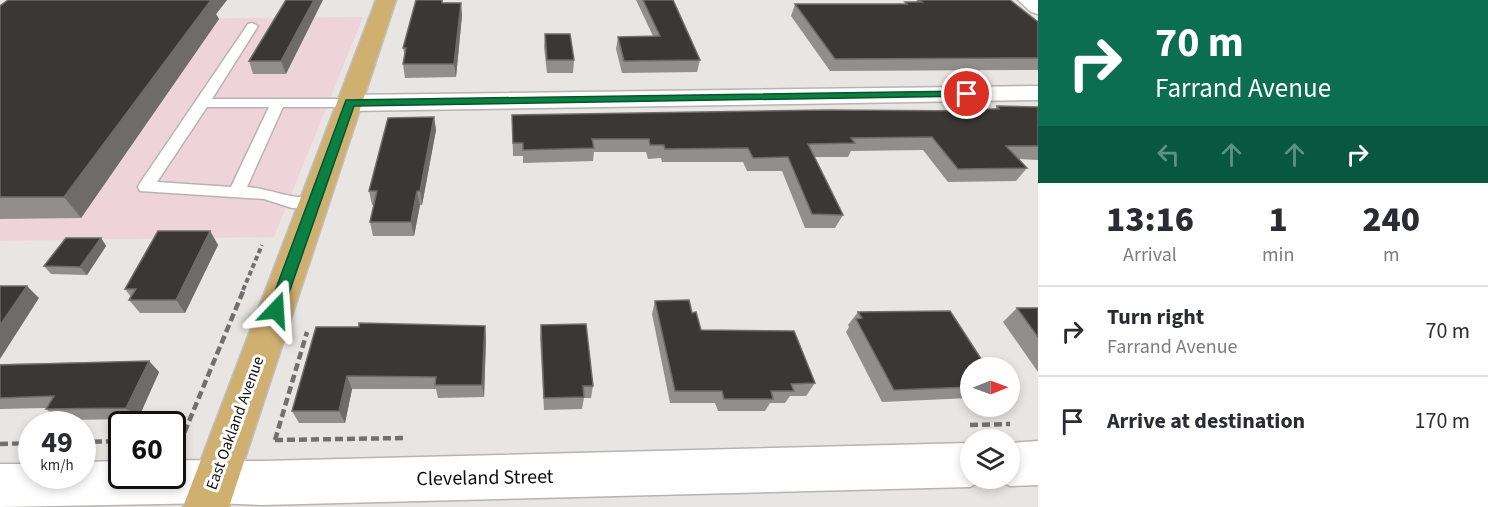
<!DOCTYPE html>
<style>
body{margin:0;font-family:"Source Sans 3",sans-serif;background:#f7f7f7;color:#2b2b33;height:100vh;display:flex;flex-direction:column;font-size:22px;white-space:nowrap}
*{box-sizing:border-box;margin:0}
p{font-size:20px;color:#7c7c81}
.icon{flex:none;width:33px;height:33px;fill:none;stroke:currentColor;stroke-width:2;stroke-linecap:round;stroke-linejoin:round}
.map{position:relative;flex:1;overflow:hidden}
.panel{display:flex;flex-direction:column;background:#fff;width:450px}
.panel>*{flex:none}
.hud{background:#0b6e4f;color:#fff;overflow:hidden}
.needle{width:39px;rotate:89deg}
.tools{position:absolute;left:960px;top:357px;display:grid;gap:12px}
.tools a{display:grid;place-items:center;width:60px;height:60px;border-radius:50%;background:#fff;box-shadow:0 3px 9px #0003;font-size:30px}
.speed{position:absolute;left:18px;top:411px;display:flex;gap:12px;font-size:30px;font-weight:700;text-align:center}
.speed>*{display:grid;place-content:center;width:78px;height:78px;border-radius:50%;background:#fff;box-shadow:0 3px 9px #0003;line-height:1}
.speed small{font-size:15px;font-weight:400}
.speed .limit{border:3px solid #111;border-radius:9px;background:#fff;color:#111}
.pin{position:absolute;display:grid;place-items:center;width:51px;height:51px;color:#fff;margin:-26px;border:3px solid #fff;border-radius:50%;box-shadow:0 2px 6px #0007}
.me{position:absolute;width:66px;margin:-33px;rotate:20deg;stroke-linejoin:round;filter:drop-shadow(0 0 4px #0008)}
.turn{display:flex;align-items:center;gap:21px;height:126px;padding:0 18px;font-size:27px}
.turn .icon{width:78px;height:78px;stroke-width:2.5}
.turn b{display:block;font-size:42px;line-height:51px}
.lanes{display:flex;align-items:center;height:57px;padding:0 18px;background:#0003;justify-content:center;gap:30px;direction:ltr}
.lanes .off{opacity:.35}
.eta{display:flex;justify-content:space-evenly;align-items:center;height:102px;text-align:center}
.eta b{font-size:36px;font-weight:800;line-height:42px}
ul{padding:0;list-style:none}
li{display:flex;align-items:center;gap:18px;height:90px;padding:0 18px;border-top:2px solid #e1e1e2}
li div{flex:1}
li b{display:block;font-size:22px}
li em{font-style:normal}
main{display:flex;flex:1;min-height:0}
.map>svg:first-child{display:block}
.commercial{fill:#eed4da}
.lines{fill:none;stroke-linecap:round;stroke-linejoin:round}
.service-casing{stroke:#b7b3b0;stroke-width:3}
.minor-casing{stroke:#b7b3b0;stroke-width:3}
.primary-casing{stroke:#c1c0c0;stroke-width:3}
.path-far1{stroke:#72706e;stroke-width:4;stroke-dasharray:5 3;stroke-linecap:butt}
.path{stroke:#72706e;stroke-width:4.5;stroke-dasharray:8 4;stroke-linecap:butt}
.service{fill:#fff;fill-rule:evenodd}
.minor{fill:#fff;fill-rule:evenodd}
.primary{fill:#d0b071;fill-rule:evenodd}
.wall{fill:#928e8b}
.shaded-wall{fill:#6e6b68}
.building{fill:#3a3734;stroke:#6e6b68;stroke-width:1.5}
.route{fill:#0b8043;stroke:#07532c;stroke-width:1.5}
.labels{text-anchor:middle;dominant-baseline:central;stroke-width:6;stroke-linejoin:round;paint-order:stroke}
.street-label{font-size:16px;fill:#0f0e0d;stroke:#fff}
.near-street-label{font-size:20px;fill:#0f0e0d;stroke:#fff}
</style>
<main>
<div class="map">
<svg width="1038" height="507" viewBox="0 0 1038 507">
<rect width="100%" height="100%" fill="#e9e5e2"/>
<polygon class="commercial" points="363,17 274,237 0,241 0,20"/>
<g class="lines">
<g class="service-casing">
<path id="service" d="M252,23L258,26L212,99H350L357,103L350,107H283L247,187C263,188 275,193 291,196C300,198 310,196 320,199L322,203L320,207L292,208L264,199L140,191L138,187L140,183L248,24ZM207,107H269L231,187L157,182Z"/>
</g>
<g class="minor-casing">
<g id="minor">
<polygon points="1018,0 1038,0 1038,14 1031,12"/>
<polygon points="1038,86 1038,100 350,111 341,108 337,103 341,98 350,95"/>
<polygon points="1038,441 1038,485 1010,486 994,479 1010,478 1010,443"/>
<polygon points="970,443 970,478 986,478 970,487 262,505 215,503 0,507 0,464 32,464 32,476 82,476 82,462 122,461 122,476 172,476 172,460 262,461"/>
</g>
</g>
<g class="primary-casing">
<polygon id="primary" points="376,0 396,0 229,507 183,507"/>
</g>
<polyline class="path-far1" points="243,290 262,245"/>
<g class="path">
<polyline points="970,425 1010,424"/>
<polyline points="172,440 181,440"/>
<polyline points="275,440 404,438"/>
<polyline points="275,440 307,332"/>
<polyline points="82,442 122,441"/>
<polyline points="180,443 244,289"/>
<polyline points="0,444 32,443"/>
</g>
<use href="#service" class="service"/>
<use href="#minor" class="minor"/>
<use href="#primary" class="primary"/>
</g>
<g class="wall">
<polygon points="8,0 227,0 216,14 219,19 81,218 0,219 0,6"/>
<polygon points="286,0 286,74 253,74 249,61"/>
<polygon points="636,0 673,0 700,60 697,72 622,73 616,49 618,37 653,36"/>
<polygon points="917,0 1010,0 1038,22 1038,70 830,71 791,16 795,4 905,4 905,2 916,2"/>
<polygon points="446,3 462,15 456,77 405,78 403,64 405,56 403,48"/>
<polygon points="545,34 574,60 573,73 547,73 544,47"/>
<polygon points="997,106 1038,107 1038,160 1019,159 1027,168 1016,181 948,182 923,150 851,151 848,157 814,157 843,215 835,228 805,228 782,171 747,171 743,162 662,162 661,158 648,159 646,152 594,152 593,161 523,163 523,156 513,156 512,115 966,111 968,109 995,109"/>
<polygon points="434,117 436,130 422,205 420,205 414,236 373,236 370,222 374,205 372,205 369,191"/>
<polygon points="210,231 218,245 185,313 140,313 129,300 131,297 125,289"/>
<polygon points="101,238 106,246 87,275 51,274 44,266"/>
<polygon points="655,301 701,330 815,383 806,396 790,396 785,403 770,403 765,411 718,411 715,403 670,403 652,314"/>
<polygon points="1017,308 1038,308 1038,372 1003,322"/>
<polygon points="858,312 970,368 970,398 882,402 846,332 849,327 848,325"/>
<polygon points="541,325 593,386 591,398 584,398 582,409 544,410 540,338"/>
<polygon points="485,326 486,339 484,397 438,398 436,389 352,389 345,423 299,423 292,411 316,327"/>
<polygon points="149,361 159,372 138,419 60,420 46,409 47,408 0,409 0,364"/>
</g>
<g class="shaded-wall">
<polygon points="204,0 227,0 216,14 219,19 81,218 64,197"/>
<polygon points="314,0 323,0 286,74 281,61"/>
<polygon points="461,3 462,15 456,77 454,64"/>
<polygon points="434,117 436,130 422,205 420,191"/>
<polygon points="417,191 420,205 414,236 411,222"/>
<polygon points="210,231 218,245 185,313 176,300"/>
<polygon points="101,238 106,246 87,275 80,267"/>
<polygon points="27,286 39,298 0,359 0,325"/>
<polygon points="485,326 486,339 484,397 482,385"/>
<polygon points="149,361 159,372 138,419 126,408"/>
<polygon points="347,376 352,389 345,423 339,411"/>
</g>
<g class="building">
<polygon points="8,0 211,0 64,197 0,197 0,6"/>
<polygon points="286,0 314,0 281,61 249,61"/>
<polygon points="416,0 442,0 442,3 461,3 454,64 403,64 406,48 403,48"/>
<polygon points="643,0 673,0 700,60 624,61 618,37 660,36"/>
<polygon points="919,0 1010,0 1038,22 1038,58 835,59 795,4 907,4 905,2 922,2"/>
<polygon points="545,34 570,34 574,60 547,60"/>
<polygon points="997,106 1038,107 1038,146 1006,146 1027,168 958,169 932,137 851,138 855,143 808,144 843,215 812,214 788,157 753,158 748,148 665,149 664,145 650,145 649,139 592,139 594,148 523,150 523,143 513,143 512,115 828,110 970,111 968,109 999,109"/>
<polygon points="434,117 420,191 417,191 411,222 370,222 377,191 369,191 388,118"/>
<polygon points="158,231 210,231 176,300 129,300 136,289 125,289"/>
<polygon points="66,238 101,238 80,267 44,266"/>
<polygon points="0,286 27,286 0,325"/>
<polygon points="689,300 692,313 696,312 701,330 794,331 815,383 791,384 794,391 771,391 773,399 724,399 722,391 675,391 655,301"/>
<polygon points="1017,308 1038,308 1038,337"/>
<polygon points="950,311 987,368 970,368 970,387 894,390 856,319 862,318 858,312"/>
<polygon points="359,323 485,326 482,385 435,385 436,377 347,376 339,411 292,411 316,327 359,327"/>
<polygon points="586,324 593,386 583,386 584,397 544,398 541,325"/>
<polygon points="149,361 126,408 46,409 54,396 0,398 0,365"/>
</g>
<polygon class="route" points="967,91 971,92 971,96 354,106 283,310 281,314 271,314 268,310 346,100"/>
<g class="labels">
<g class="street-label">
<text transform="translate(235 423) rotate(-70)">East Oakland Avenue</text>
</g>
<g class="near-street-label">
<text transform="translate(485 478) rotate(-1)">Cleveland Street</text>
</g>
</g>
</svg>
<div class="tools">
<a><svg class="needle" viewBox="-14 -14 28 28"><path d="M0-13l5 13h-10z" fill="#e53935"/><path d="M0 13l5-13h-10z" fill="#7c7c81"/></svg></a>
<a><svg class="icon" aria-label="layers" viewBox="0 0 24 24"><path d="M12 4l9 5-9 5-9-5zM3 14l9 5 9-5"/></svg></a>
</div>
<div class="speed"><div>49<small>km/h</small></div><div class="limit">60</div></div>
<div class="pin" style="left:967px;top:94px;background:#d93025"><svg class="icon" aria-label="arrive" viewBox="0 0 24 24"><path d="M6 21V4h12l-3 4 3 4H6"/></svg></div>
<svg class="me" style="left:276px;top:310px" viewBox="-20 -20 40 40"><path d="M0-17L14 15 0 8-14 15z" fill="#0b8043" stroke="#fff" stroke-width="4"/></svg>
</div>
<section class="panel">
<div class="hud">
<div class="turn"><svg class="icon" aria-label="right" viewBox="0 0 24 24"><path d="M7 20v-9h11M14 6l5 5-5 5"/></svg><div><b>70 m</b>Farrand Avenue</div></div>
<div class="lanes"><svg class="icon off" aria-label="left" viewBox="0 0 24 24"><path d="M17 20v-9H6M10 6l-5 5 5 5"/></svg><svg class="icon off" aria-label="ahead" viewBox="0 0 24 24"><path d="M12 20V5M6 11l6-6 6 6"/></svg><svg class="icon off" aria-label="ahead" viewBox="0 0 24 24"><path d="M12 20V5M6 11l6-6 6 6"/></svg><svg class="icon" aria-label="right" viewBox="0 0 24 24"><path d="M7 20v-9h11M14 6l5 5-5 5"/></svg></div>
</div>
<div class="eta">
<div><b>13:16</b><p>Arrival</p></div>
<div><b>1</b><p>min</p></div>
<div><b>240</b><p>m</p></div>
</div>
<ul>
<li><svg class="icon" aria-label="right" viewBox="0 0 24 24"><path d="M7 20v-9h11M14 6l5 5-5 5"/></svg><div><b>Turn right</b><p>Farrand Avenue</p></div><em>70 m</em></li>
<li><svg class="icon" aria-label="arrive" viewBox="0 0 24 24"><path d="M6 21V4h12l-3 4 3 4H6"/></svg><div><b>Arrive at destination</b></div><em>170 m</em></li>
</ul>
</section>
</main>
